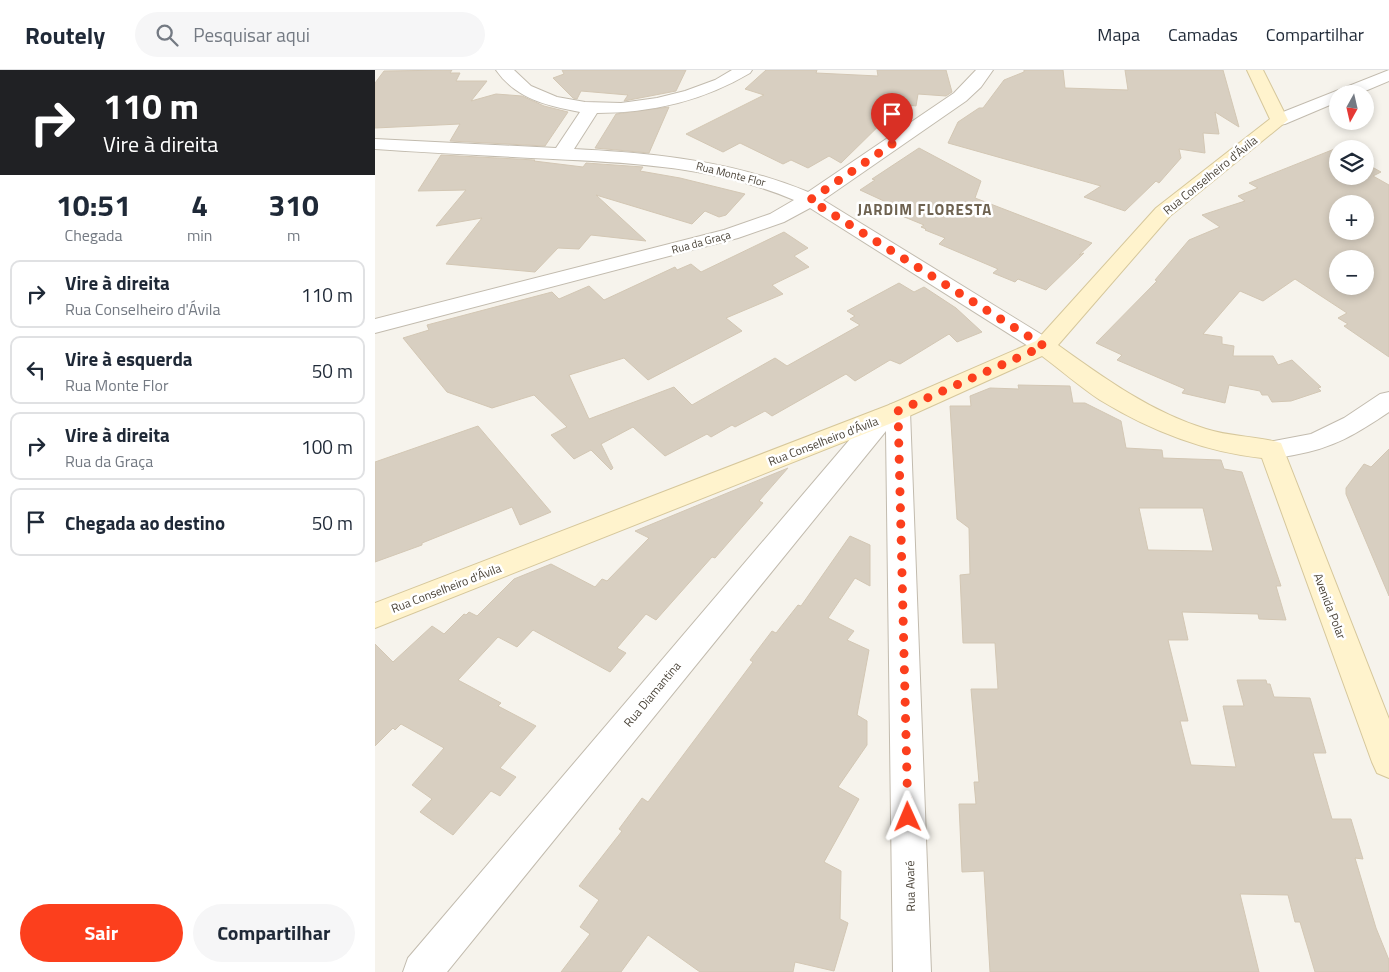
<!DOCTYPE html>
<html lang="pt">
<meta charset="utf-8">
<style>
body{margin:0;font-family:"Titillium Web",sans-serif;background:#f6f6f7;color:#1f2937;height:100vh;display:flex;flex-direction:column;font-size:19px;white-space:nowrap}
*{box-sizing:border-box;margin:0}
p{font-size:16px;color:#747a83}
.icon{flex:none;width:28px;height:28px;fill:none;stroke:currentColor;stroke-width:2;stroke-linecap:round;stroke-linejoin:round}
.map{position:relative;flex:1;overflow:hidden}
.drawer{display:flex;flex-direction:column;background:#fff;width:375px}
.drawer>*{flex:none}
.guide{background:#202124;color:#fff;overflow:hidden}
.needle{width:32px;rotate:188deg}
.controls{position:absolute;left:954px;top:15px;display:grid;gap:10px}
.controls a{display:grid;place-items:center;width:45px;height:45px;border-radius:50%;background:#fff;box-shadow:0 2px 8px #0003;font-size:25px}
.pin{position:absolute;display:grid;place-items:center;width:42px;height:42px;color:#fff;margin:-51px -21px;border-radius:50% 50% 50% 0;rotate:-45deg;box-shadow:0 0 5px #0007}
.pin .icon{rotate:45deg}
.me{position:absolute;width:55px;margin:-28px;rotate:359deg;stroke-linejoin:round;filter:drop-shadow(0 0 4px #0008)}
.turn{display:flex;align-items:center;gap:18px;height:105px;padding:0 20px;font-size:22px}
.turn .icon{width:65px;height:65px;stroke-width:2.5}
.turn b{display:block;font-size:35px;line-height:42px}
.eta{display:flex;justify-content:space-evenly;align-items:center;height:85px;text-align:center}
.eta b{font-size:30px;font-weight:700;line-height:35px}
.action{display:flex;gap:10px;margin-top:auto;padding:10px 20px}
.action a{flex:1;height:58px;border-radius:30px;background:#fc3f1d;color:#fff;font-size:20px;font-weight:700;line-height:58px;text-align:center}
.action a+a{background:#f6f6f7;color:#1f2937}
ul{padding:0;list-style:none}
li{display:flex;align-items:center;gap:15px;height:68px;margin:0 10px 8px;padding:0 10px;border:2px solid #e0e1e3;border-radius:10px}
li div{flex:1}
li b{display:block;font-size:19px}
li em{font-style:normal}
header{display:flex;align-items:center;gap:30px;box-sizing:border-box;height:70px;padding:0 25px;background:#fff;border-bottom:1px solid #e0e1e3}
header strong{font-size:24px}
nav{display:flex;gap:28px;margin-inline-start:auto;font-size:18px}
.search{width:350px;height:45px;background:#f6f6f7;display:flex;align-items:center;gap:12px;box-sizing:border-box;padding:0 18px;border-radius:28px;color:#747a83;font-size:19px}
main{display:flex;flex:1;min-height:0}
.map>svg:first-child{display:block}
.building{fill:#d8cfc1;stroke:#d3c7b4;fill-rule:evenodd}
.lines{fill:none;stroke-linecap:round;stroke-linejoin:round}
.street-casing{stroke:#c2bbae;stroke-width:2}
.secondary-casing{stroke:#d6c79b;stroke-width:2}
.street{fill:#fff;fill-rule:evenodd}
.secondary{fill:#fff3cd;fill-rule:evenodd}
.route{stroke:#fc3f1d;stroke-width:9;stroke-dasharray:0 16.2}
.labels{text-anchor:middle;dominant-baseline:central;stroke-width:5;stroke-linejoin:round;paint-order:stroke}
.far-street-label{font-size:11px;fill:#4b4439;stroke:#fff}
.street-label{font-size:12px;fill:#4b4439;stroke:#fff}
.far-district-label{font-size:15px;font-weight:bold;letter-spacing:1px;fill:#6e6250;stroke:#fff}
</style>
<header>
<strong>Routely</strong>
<div class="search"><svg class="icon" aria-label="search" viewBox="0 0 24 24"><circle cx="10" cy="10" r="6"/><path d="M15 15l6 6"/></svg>Pesquisar aqui</div>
<nav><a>Mapa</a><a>Camadas</a><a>Compartilhar</a></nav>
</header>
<main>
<section class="drawer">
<div class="guide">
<div class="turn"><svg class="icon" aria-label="right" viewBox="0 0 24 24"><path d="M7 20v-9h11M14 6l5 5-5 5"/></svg><div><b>110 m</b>Vire à direita</div></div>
</div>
<div class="eta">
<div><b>10:51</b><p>Chegada</p></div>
<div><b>4</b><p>min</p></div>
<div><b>310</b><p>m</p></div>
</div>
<ul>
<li><svg class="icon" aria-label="right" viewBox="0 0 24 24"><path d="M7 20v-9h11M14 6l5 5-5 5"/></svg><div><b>Vire à direita</b><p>Rua Conselheiro d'Ávila</p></div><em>110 m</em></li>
<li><svg class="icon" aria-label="left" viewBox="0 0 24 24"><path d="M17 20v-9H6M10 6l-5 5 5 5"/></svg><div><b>Vire à esquerda</b><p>Rua Monte Flor</p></div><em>50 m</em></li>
<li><svg class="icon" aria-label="right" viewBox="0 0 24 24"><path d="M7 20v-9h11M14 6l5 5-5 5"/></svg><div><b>Vire à direita</b><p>Rua da Graça</p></div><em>100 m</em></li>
<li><svg class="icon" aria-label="arrive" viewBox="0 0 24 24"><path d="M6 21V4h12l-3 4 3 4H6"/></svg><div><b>Chegada ao destino</b></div><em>50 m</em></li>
</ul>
<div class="action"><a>Sair</a><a>Compartilhar</a></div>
</section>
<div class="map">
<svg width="1014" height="902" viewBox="0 0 1014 902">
<rect width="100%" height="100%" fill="#f6f3ec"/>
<g class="building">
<polygon points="77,0 75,3 85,3 81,11 112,11 96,31 121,24 147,26 169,36 193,42 170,76 75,71 85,54 0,58 0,13 9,1"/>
<polygon points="187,0 311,0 301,21 249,31 253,25 206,21 202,29 198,28 178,8 189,4"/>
<polygon points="391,0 442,0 441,3 503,6 502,0 571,0 577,22 571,26 543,24 541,36 526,34 466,93 454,86 433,98 416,90 408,94 365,73 348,82 311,64 389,25 370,19"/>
<polygon points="649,0 688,0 690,18 753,20 750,0 848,0 864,57 840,42 844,64 828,63 830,83 804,79 806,88 784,113 781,111 750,141 709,127 726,116 573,73 583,52 604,38 608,38 629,10 649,2"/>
<polygon points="294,37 274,83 220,78 241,44"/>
<polygon points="544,78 606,111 600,128 717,173 704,185 709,183 671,220 643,209 640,212 618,203 623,199 564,174 570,168 550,160 551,159 546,157 549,155 505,137 511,132 485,120 500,110 497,109"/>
<path d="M962,78V106H990V93L1006,102L998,106L1014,115V287L969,256L973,254L963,248L972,243L920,209L888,231L865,221L828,264L847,267V274L859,276L858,286H898L903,295L917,290L946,317L943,318L946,321L916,331L897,332L893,325H887L885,321L854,315L850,333L807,323L810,319L742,290L747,285L721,273L782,211L780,210L814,170L845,157L827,145L870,131L863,126L883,118L874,113ZM962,134H990V161H962ZM962,189H990V216H962Z"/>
<polygon points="66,85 160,90 159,91 208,97 211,93 268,97 265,101 305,108 370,124 351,145 344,147 330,141 317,154 221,125 271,171 216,165 204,179 183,178 160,202 71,194 107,148 61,156 91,120 43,121"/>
<polygon points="409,162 433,178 419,186 434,197 397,215 408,224 351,248 367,261 273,310 249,288 194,305 214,349 299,317 317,335 400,288 412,296 485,255 475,249 480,246 472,241 524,213 539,222 549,217 581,238 607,262 582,272 574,264 525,294 515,290 480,311 471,304 397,346 390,341 360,357 357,355 336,367 332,364 290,386 258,357 226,374 238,398 236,400 216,380 199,389 176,365 192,357 159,325 117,338 72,322 28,268 54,260 52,255 177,222 184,229 214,216 229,230 300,197 302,200 316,194 326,202"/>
<path d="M643,315L695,316L698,333H710L746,351L751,378L787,380L788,388L846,390L849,399L867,402L906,516H901L911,550L884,549L883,544L807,542L813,570H793L813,651H805L816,695L861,697L848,636H869L862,610H891L892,614H895L899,627L935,628L951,683H938L957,749H976L988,789L980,788L1001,858L1014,890V902H940L925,852H920L913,825L865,824L884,902H615L609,801L587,802L584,734H601L599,712H604L596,619H623L620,573H588L585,505L595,504L594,458L582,449L575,336H596L595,326L615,318L644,319ZM764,438H828L838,481L773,480Z"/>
<polygon points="103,356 176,442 145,455 137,437 47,473 47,475 0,492 0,392"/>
<polygon points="1014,379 1014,526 971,424 971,418 989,394 996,397"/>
<polygon points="413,398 384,431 388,433 340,488 337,487 281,550 271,544 242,578 251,583 235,602 158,560 142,577 123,567 83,610 126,633 123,636 161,656 125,698 141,707 125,726 116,721 78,765 45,742 57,729 37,715 69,678 26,654 20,660 18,658 0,676 0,574 18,592 57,556 69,564 89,544 91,545 94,542 102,546 139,509 176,494 220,517 227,509 232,511 274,468 260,461"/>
<polygon points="475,466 495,475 495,516 480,508 453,548 479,561 472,570 494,580 482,645 492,651 492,675 463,717 484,729 449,792 466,801 465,849 473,853 459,901 420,892 418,902 325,902 273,865 246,902 186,902 215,864 205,857 224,830 204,816 247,761 244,759 267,728 273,732 378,592 375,590 397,561 401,563 423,535 426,536"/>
</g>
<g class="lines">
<g class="street-casing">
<g id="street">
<path d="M121,0H139L156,16L182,27L210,32L246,33L282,28L310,21L340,10L357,0H377L375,3C328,31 276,43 222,43L199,79C279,83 358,91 433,122L579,23L601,0H618L606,17L591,31L448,130L677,271L681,276L677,281L669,284L661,281L435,138L409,152L363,168L0,263V249L349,160L395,144L419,130C341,97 262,93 178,89C119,86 59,83 0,79V69L181,78L205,42C173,36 141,29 121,0Z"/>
<polygon points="1014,0 1014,11 983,24 962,24 962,32 910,54 904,55 898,54 895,50 898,46"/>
<path d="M1014,322V342C981,364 959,378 919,385C908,387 899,390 888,387L884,380L888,373L936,364L969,348L1005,324Z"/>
<polygon points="523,332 532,335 535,341 556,902 518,902 511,361 72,902 28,902 33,888 499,341 512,339 514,335"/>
</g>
</g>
<g class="secondary-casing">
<path id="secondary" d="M872,0H888L913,50L795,146L683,275C729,308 776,342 831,359C856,367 882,366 906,373L1014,649V708L1002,703L997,692L887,388C830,382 774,360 725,330C705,317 686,300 667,286L532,347L0,558V533L514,335L661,271L781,138L895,49Z"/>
</g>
<use href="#street" class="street"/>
<use href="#secondary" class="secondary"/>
</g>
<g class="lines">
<polyline class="route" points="517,74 435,130 669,276 523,341 533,747"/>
</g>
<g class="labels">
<g class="far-street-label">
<text transform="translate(356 104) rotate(14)">Rua Monte Flor</text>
<text transform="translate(326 172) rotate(-15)">Rua da Graça</text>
</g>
<g class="street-label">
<text transform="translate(835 105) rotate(-39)">Rua Conselheiro d'Ávila</text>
<text transform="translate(448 371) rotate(-21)">Rua Conselheiro d'Ávila</text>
<text transform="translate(71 518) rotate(-21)">Rua Conselheiro d'Ávila</text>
<text transform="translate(955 536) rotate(69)">Avenida Polar</text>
<text transform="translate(277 624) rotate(-50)">Rua Diamantina</text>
<text transform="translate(535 816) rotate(-91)">Rua Avaré</text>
</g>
<g class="far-district-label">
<text x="550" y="139">JARDIM FLORESTA</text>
</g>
</g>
</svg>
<div class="controls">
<a><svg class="needle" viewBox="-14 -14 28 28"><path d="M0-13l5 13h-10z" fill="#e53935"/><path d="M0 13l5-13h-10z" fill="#747a83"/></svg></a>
<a><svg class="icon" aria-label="layers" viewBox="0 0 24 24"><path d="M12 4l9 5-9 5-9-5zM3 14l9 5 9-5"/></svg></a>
<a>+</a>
<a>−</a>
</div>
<div class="pin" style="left:517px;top:74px;background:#d93025"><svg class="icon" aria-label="arrive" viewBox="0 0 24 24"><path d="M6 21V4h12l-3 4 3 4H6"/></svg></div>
<svg class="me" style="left:533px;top:747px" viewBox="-20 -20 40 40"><path d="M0-17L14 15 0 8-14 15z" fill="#fc3f1d" stroke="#fff" stroke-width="4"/></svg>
</div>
</main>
